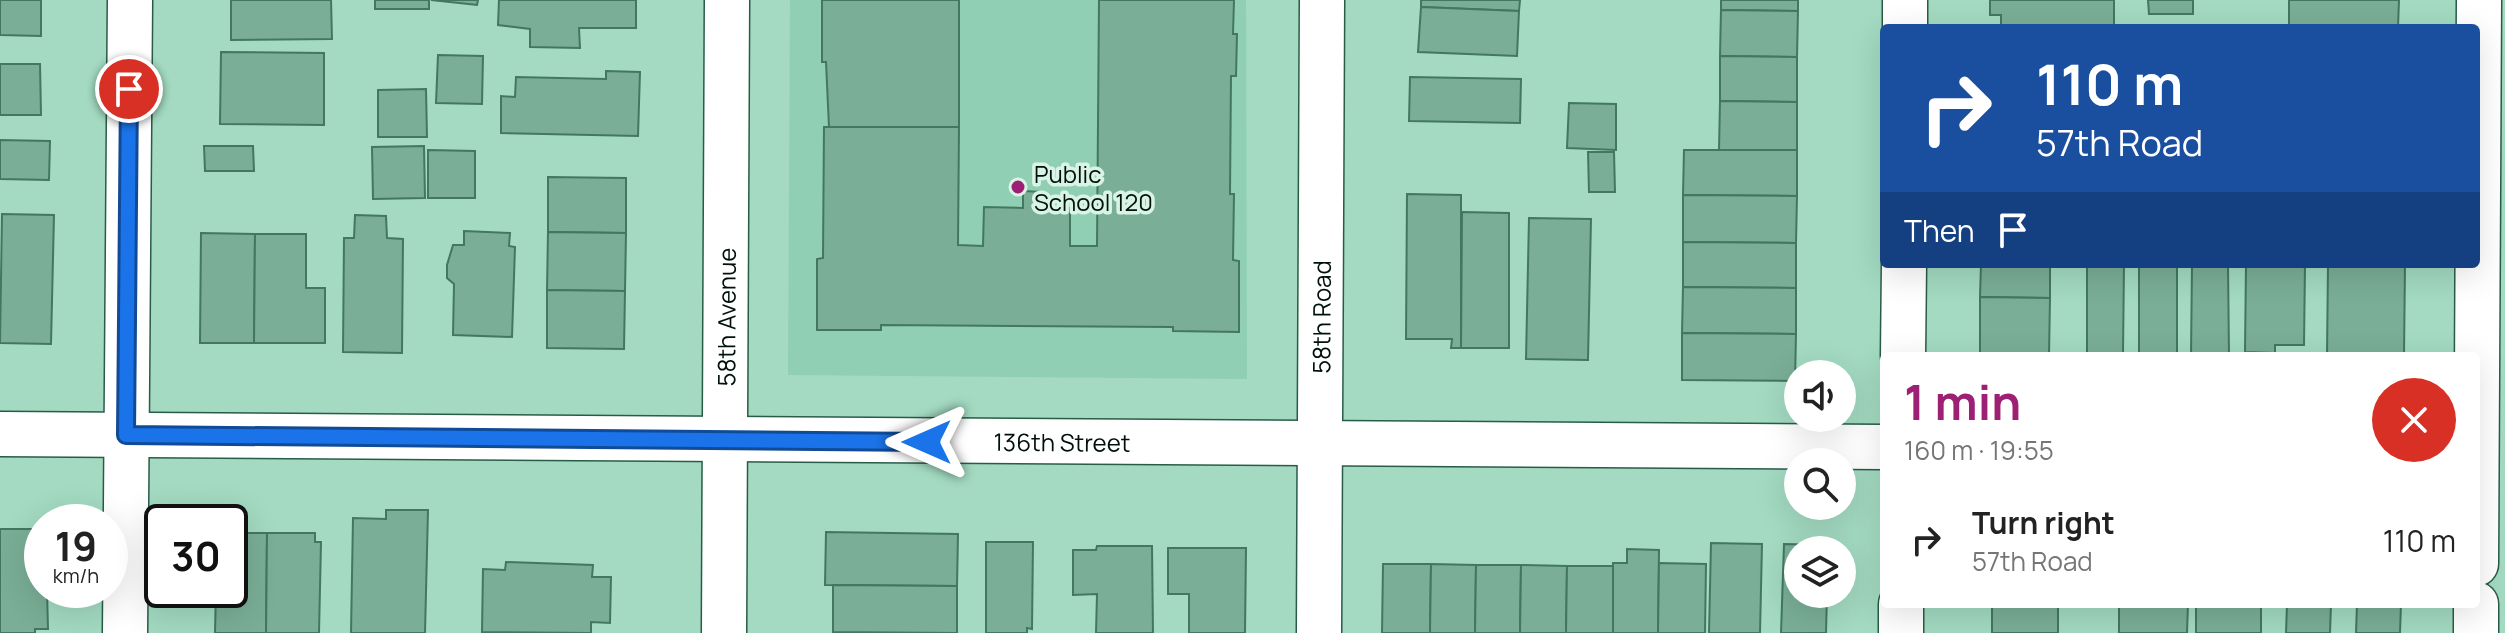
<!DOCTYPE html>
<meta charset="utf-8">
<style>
body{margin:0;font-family:Manrope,sans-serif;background:#f2f2f2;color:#222;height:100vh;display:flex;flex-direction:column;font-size:30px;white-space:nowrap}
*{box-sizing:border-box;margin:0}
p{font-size:26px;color:#767676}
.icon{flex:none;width:44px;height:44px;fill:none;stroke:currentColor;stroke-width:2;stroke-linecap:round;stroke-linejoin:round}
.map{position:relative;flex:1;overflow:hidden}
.panel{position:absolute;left:1880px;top:352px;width:600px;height:256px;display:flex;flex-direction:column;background:#fff;border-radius:8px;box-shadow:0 8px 32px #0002}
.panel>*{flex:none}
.guide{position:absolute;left:1880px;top:24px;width:600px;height:244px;border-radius:8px;box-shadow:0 8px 32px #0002;background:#1a4fa0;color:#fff;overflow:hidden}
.buttons{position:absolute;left:1784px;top:360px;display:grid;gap:16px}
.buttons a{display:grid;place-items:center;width:72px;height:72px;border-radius:50%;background:#fff;box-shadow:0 8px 32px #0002;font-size:40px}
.speed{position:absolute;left:24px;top:504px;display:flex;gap:16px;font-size:40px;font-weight:700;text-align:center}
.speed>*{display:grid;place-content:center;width:104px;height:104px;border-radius:50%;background:#fff;box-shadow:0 8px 32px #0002;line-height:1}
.speed small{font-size:20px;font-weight:400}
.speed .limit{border:4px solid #111;border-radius:12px;background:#fff;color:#111}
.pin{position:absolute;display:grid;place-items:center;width:68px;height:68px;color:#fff;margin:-34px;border:4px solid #fff;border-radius:50%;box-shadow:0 2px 8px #0007}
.me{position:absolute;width:88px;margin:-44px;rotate:270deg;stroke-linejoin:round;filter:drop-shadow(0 0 6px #0008)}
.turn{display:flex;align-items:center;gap:28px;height:168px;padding:0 24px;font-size:36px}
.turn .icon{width:104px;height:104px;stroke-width:2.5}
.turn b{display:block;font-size:56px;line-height:68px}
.then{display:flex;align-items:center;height:76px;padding:0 24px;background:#0003;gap:16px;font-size:30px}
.round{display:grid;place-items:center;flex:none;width:84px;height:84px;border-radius:42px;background:#f2f2f2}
.overview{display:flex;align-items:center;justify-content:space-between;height:136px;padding:0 24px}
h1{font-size:48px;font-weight:700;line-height:60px;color:#9e2074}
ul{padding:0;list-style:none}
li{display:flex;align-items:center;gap:24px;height:104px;padding:0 24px}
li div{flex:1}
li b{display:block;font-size:30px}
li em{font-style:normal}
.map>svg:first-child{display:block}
.built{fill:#90cfb4}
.building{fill:#7aae97;stroke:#437761;stroke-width:2}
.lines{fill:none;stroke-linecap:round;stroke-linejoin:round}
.minor-casing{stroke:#285c48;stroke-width:47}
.minor{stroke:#fff;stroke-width:44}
.route-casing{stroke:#114b97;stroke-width:20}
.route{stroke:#1a73e8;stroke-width:14}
.poi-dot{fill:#9e2074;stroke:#d9f4e7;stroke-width:3}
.labels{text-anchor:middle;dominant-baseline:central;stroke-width:7;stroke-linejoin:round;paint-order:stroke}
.poi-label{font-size:24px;fill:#00110a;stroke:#d9f4e7;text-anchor:start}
.street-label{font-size:24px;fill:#00110a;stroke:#d9f4e7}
</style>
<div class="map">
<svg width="2505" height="633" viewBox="0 0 2505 633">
<rect width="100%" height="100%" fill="#a3dac1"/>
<polygon class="built" points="790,0 1246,0 1247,379 788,375"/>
<g class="building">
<polygon points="0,0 41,0 41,36 0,35"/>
<polygon points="231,0 331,0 332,39 231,40"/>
<rect x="375" y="0" width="54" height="9"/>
<polygon points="431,0 478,0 477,5"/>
<polygon points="499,0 636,0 636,28 579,28 580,48 530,47 530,29 498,25"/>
<polygon points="822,0 959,0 959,127 829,127 826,62 822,62"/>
<polygon points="1099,0 1234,0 1233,34 1237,34 1236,76 1231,76 1230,194 1234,194 1233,260 1239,261 1239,332 1173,331 1173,327 881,325 881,330 817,330 817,259 823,258 824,127 959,127 958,245 983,246 984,207 1023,208 1023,191 1043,192 1043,208 1070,208 1070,246 1097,246"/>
<polygon points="1421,0 1520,0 1519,11 1421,7"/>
<polygon points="1721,0 1798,0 1798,11 1721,10"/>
<polygon points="1990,0 2114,0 2114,27 2126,28 2001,28 2001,15 1990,15"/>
<polygon points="2148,0 2193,0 2193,14 2149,14"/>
<polygon points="2289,0 2399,0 2398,28 2289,28"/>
<polygon points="1421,7 1519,11 1517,56 1418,52"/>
<polygon points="1721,10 1798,11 1797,57 1720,56"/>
<polygon points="221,52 324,53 324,125 220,124"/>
<polygon points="438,55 483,56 482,104 436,103"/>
<polygon points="1720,56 1797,57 1797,102 1720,101"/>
<polygon points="0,64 40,64 41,115 0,115"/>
<polygon points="606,71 640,72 638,136 501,133 501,96 515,97 516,77 606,79"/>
<polygon points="1410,77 1521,79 1520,123 1409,121"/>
<polygon points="426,89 427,137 378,137 378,90"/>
<polygon points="1720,101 1797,102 1797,150 1719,150"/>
<polygon points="1569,103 1616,104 1616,150 1567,148"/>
<polygon points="0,140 50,141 49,180 0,179"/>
<polygon points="204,146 253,146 254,171 205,171"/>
<polygon points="424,146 425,198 373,199 372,147"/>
<polygon points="428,150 475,151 475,198 428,198"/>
<polygon points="1684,150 1797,150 1797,196 1683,195"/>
<polygon points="1588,152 1614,152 1615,192 1589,192"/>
<polygon points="548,177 626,178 626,233 548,232"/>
<polygon points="1407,194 1461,195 1461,348 1451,348 1452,339 1406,339"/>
<polygon points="1683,195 1797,196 1796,243 1683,242"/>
<polygon points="1462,212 1509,213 1509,348 1461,348"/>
<polygon points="2,214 54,215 51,344 0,343"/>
<polygon points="355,215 386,216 387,238 403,239 402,353 343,352 344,238 354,238"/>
<polygon points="1529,218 1591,219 1588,360 1526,359"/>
<polygon points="464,231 510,233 509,246 515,247 512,337 453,335 454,284 447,278 447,265 453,245 464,245"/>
<polygon points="548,232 626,233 625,291 547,290"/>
<polygon points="201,233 255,234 254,343 200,343"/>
<polygon points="255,234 306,234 306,288 325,288 325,343 254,343"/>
<polygon points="1683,242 1796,243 1796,288 1683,287"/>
<polygon points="1981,264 2050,264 2050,298 1980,297"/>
<polygon points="2087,264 2124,264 2123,354 2087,354"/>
<rect x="2139" y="264" width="38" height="92"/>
<polygon points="2192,264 2228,264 2229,356 2191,356"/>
<polygon points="2246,264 2305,264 2304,345 2275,345 2275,353 2245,352"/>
<polygon points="2328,264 2405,264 2404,356 2327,356"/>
<polygon points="1683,287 1796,288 1796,334 1682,333"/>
<polygon points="547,290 625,291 624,349 547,348"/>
<polygon points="1980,297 2050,298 2049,356 1980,356"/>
<polygon points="1682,333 1796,334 1795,381 1682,380"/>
<polygon points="386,510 428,510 425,633 351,633 353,518 386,519"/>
<polygon points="0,529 42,529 42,590 47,591 48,629 35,629 35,633 0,633"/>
<polygon points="826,532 958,534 957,586 825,585"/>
<polygon points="230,533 267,533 266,633 215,633 216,590 230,590"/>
<polygon points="267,533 315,533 315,542 321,542 319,633 266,633"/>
<polygon points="986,542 1033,542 1032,629 1027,628 1027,633 986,633"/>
<polygon points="1711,543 1762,544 1760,633 1709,633"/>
<polygon points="1784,544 1829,545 1828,550 1798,550 1798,594 1827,594 1826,633 1781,633"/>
<polygon points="1097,546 1152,546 1153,633 1096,633 1097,594 1073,595 1073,550 1096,550"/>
<polygon points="1168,548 1246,548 1245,633 1189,633 1189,594 1168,594"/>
<polygon points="1627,549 1659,550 1658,633 1613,633 1613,563 1627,563"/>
<polygon points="506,562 593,565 592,577 611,577 610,623 591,622 591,633 482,632 483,569 505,570"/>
<polygon points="1659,563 1706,564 1705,633 1658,633"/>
<polygon points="1383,564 1431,564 1430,633 1382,633"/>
<polygon points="1431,564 1476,565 1475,633 1430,633"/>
<polygon points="1476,565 1521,565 1520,633 1475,633"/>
<polygon points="1521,565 1567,566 1566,633 1520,633"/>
<polygon points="1567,566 1613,566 1613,633 1566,633"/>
<polygon points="833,585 957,586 957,633 833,632"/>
<rect x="1992" y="604" width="66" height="29"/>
<polygon points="2119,604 2188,604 2187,633 2119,633"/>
<rect x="2196" y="604" width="65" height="29"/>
<polygon points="2287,604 2331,604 2330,633 2286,633"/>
<polygon points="2357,604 2401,604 2400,633 2356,633"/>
</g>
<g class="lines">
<g class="minor-casing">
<g id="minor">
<polyline points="1905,28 1905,0"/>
<polyline points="1903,356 1904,264"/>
<path id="s1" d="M0,434L1884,447"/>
<polyline points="2476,564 2479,0"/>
<polyline points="125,633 130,0"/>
<path id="s2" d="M724,633L727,0"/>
<path id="s3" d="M1319,633L1322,0"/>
<polyline points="1901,633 1901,604"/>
<polyline points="2476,633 2476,604"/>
</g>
</g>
<use href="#minor" class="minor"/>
</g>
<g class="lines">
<g class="route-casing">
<polyline id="route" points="129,89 126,435 927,442"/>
</g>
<use href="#route" class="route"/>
</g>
<circle class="poi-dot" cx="1018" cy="187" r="8"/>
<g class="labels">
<g class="poi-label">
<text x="1034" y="173">Public<tspan x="1034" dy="28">School 120</tspan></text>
</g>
<g class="street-label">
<text stroke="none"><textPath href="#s3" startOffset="316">58th Road</textPath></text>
<text stroke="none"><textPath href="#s2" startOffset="316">58th Avenue</textPath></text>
<text stroke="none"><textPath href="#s1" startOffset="1062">136th Street</textPath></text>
</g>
</g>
</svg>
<div class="buttons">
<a><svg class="icon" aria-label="sound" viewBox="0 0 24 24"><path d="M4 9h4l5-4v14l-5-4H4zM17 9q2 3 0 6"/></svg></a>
<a><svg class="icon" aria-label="search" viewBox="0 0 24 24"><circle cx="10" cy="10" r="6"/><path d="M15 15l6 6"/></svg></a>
<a><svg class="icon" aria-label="layers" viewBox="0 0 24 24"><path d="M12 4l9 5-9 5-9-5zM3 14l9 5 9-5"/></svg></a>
</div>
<div class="speed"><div>19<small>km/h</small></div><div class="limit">30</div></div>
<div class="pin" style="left:129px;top:89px;background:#d93025"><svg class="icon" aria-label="arrive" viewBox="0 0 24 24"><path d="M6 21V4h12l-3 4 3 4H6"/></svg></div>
<svg class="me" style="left:927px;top:442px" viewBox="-20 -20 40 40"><path d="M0-17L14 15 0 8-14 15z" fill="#1a73e8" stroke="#fff" stroke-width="4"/></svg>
<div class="guide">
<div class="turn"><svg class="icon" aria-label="right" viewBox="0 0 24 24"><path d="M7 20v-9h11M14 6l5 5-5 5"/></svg><div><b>110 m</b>57th Road</div></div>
<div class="then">Then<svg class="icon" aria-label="arrive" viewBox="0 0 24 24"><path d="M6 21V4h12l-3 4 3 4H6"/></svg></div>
</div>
<section class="panel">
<div class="overview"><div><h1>1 min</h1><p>160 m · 19:55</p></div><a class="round" style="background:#d93025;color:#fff"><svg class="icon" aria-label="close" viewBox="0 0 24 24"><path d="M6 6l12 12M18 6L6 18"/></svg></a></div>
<ul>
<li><svg class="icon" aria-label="right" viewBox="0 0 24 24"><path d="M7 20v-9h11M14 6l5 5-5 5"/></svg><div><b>Turn right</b><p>57th Road</p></div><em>110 m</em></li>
</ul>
</section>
</div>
